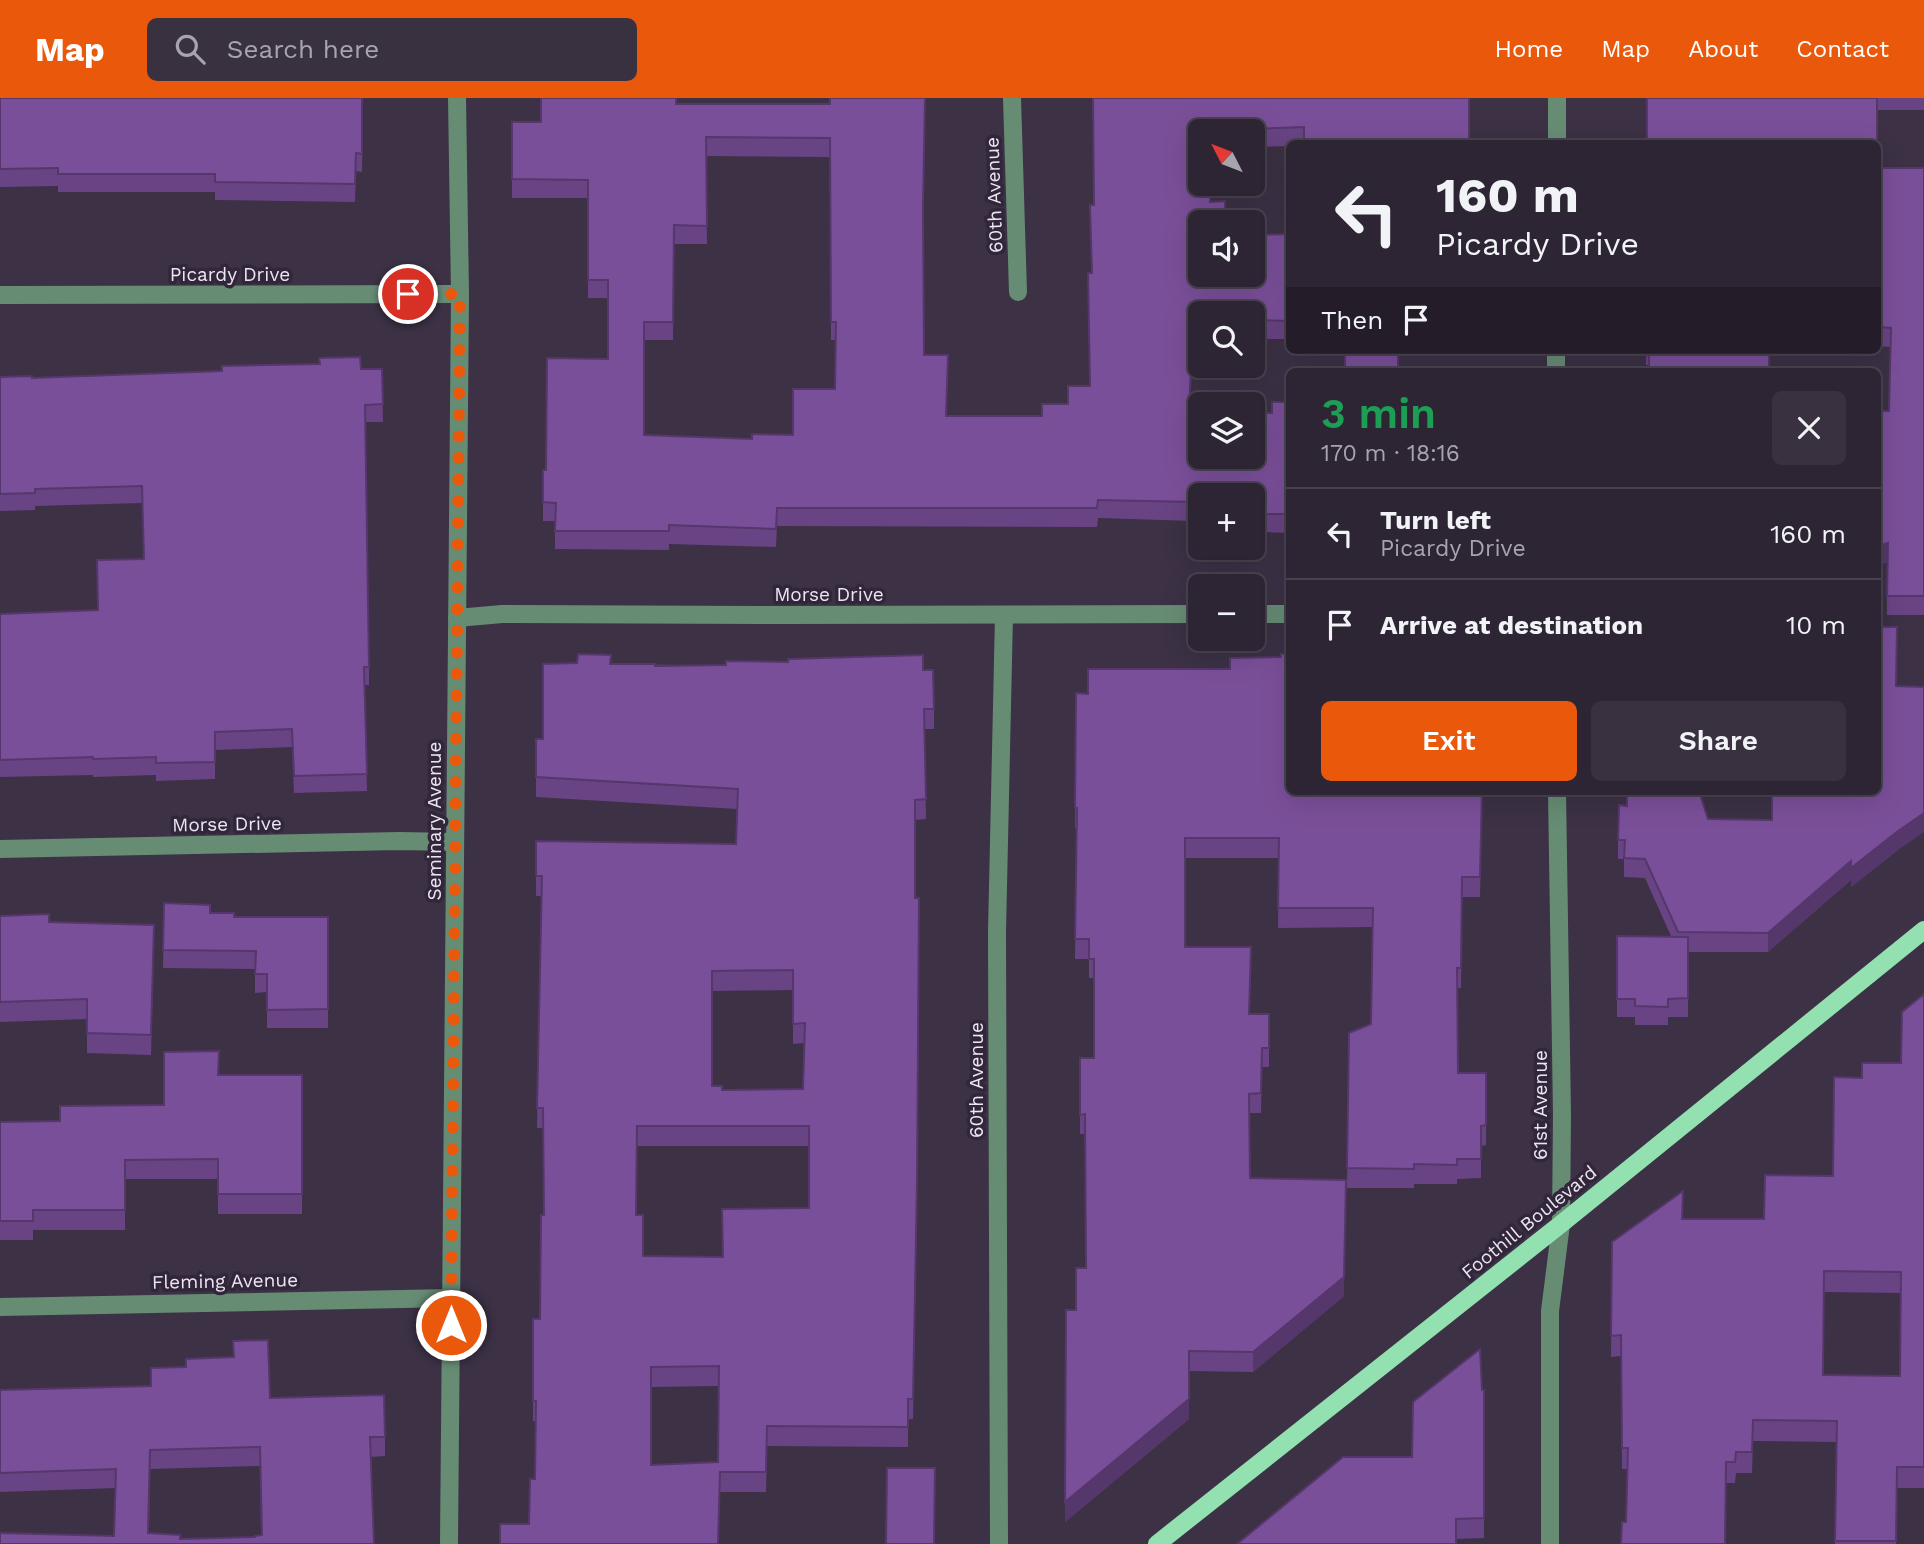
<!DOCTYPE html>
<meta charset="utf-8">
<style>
body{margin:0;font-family:"Work Sans",sans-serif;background:#393140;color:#f1f3f6;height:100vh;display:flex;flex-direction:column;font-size:26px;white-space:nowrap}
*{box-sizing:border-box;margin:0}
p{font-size:23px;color:#a7a5ac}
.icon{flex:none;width:38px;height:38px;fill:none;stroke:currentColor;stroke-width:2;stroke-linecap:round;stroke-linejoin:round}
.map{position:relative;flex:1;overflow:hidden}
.details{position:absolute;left:1286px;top:270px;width:595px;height:427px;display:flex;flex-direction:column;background:#2d2534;border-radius:10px;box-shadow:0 7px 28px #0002,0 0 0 2px #48424f}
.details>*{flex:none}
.top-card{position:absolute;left:1286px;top:42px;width:595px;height:214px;border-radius:10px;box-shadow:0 7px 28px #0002,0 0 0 2px #48424f;background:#2d2534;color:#f1f3f6;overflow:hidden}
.needle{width:46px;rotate:312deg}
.tools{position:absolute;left:1188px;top:21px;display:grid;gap:14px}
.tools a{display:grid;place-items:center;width:77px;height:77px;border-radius:10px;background:#2d2534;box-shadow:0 7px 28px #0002,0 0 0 2px #48424f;font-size:35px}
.pin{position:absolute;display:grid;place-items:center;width:60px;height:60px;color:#fff;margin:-30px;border:4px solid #fff;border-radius:50%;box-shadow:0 2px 7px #0007}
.me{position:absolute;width:77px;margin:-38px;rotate:0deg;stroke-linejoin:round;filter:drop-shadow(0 0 5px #0008)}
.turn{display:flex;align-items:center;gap:24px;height:147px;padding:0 35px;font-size:32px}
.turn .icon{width:91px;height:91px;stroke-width:2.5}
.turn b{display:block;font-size:49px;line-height:60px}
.then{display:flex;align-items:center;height:66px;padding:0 35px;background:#0003;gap:14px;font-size:26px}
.round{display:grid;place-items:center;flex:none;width:74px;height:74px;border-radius:10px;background:#393140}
.head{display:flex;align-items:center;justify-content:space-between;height:119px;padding:0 35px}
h1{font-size:42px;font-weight:600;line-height:52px;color:#1e9e55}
.action{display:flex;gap:14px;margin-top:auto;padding:14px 35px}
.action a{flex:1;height:80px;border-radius:10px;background:#ea580c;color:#fff;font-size:28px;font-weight:600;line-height:80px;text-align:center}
.action a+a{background:#393140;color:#f1f3f6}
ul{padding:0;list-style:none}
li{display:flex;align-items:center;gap:21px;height:91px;padding:0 35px;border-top:2px solid #48424f}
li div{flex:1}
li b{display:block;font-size:26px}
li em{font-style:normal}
header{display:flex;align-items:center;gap:42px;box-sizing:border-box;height:98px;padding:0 35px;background:#ea580c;color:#fff}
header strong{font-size:33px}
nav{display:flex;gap:38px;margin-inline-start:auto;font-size:24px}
.search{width:490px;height:63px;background:#393140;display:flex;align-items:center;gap:18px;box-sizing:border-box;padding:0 24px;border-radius:10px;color:#a7a5ac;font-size:26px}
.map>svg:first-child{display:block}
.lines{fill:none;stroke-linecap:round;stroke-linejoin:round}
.minor{stroke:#678c74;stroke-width:18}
.major{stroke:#93e1b0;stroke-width:18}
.wall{fill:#694484;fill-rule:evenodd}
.shaded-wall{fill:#55376b}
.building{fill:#7a4f99;stroke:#55376b;stroke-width:2;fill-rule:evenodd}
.route{stroke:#ea580c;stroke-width:12;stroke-dasharray:0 21.6}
.labels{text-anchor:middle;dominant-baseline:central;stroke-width:7;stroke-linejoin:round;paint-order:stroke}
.street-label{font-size:19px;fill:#ece5f2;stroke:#32273a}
</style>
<header>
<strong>Map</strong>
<div class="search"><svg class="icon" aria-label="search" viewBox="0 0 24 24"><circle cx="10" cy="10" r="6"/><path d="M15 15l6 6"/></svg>Search here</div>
<nav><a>Home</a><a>Map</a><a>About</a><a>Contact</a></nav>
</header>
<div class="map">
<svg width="1924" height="1446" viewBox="0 0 1924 1446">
<rect width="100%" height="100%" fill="#3c3145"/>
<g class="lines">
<g class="minor">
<polyline points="1012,0 1018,194"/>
<polyline points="1557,46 1557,0"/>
<polyline points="0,197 460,196"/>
<polyline points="1556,273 1556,252"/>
<polyline points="1253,516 1290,516"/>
<polyline points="457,520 502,516 778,517 1200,516"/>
<polyline points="0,751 399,743 455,744"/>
<polyline points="0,1209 451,1200"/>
<polyline points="449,1446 460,196 457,0"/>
<polyline points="999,1446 997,834 1004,517"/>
<polyline points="1550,1446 1550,1213 1561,1126 1562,1017 1557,693"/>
</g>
<polyline class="major" points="1157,1446 1561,1126 1924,832"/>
</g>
<g class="wall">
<polygon points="0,0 363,0 362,74 356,73 355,104 215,102 215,94 58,94 58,88 0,89"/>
<path d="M1093,0H1469V46H1290V48L1253,49V33H1200V177L1290,136V241H1253V215H1200V240H1193L1190,314L1272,315L1290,304V435L1266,434V430L1253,429V397H1200V428H1194V423L1098,420L1097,429L777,428L776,449L669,446V452L555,451V423H543V372H546L608,261V200H588V100H512V24H541L676,6H830L923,125L924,257L947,318H1042L1068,306L1090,288L1091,175L1093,107ZM706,58L830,59L831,242H836L835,291L793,337L752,341L644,337V242H673L674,146H707Z"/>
<polygon points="1647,0 1924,0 1924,12 1877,12"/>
<polygon points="1878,70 1924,70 1924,517 1887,517 1887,464 1879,467 1878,464 1878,313 1889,313 1890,249 1878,248"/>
<polygon points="1646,252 1769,252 1649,267 1646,267"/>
<polygon points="382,271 383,324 365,324 369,569 369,587 364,587 367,693 294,695 292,649 215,652 215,681 156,683 156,677 93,679 93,677 0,679 0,516 98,512 144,461 142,405 35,408 35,412 0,413 0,279 32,280"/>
<path d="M577,565L923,572L934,611V631H924L926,721L915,722L917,1104L913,1321H908V1349L767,1348L766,1394H720L718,1446L529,1426L535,1381L536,1323H533V1221H540L544,1117L543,1030H537L541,798H536V743L736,746L737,711L536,699V641H543ZM793,892V946L804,945L803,991L722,992L712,988V893ZM637,1048H809V1110L723,1159L643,1158L636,1117ZM718,1288V1364L651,1367V1289Z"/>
<polygon points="1897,588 1898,752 1851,789 1851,782 1768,854 1688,854 1688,919 1668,919 1668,927 1635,927 1635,919 1617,919 1617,838 1671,838 1645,780 1624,779 1624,761 1618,761 1618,742 1627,708 1708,721 1772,722"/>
<polygon points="1076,595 1482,693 1480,799 1462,799 1461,890 1457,890 1458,975 1486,975 1486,1047 1481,1048 1481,1080 1457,1081 1457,1086 1414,1086 1414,1090 1347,1090 1349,935 1371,926 1373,829 1278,830 1279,760 1185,760 1185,849 1250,916 1269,916 1269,969 1262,969 1261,1015 1249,1015 1250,1080 1344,1198 1253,1274 1189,1273 1189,1321 1065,1424 1076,1212 1086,1170 1085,1036 1080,1036 1080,960 1094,960 1094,880 1089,880 1089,861 1075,861 1077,730 1075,730"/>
<polygon points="164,805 234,819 328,819 328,930 267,930 267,894 255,895 255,871 163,870"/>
<polygon points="0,818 49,824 154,847 151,957 87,955 87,921 0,924"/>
<path d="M1924,896V1390H1897L1896,1446H1835L1837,1344L1753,1343L1752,1375H1736L1735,1385H1726L1626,1424L1627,1371H1622L1621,1258L1611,1259L1612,1144L1683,1121H1764L1833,1078L1862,980L1901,965ZM1824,1194L1901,1195L1900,1278L1823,1277Z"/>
<polygon points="219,977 302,977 302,1116 218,1116 218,1081 125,1081 125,1132 33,1132 33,1142 0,1142 0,1024 60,1023 164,1007"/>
<path d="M0,1292L270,1300L385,1339V1358L371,1359L374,1446H0L114,1438L116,1390L0,1394ZM260,1368L261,1437L255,1439L180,1441L149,1435L150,1371Z"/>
<polygon points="1482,1292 1484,1292 1484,1440 1456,1441 1412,1359"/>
</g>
<g class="shaded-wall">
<polygon points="1193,221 1193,240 1189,332 1189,314"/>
<polygon points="1888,445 1888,464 1879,467 1879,448"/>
<polygon points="1924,715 1924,734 1898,752 1851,789 1851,782 1768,854 1768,835 1851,763 1898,733"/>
<polygon points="1346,1082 1344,1198 1253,1274 1253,1254"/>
<polygon points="1189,1253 1189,1321 1065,1424 1065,1404"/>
</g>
<g class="building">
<polygon points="0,0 362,0 362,56 356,55 355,86 215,84 215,76 58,76 58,70 0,71"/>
<path d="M541,0H676V6H830V0H925L923,110L924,257H948L946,318H1042V306H1068V288H1090L1088,175H1092L1090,107H1094L1093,0H1469V43H1457V46H1304V29L1200,33V86H1210V104L1225,103V124H1200V177H1253V137L1290,136V223L1253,222V215H1200V221H1193L1189,314H1200V359H1253V315H1272V304H1290V416H1266V411H1253V397H1200V410H1194V404L1098,402L1097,410H777L776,431L669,427V433H555L556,405L543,404V372H546L547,260L608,261V182H588V82L512,81V24H541ZM706,39L830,40L831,224H836L835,291H793V337L752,336V341L644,337V224H673L674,127L707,128Z"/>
<rect x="1647" y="0" width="230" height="46"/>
<polygon points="1878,70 1924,70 1924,498 1887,498 1888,445 1879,448 1878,444 1878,313 1889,313 1891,230 1878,229"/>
<rect x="1345" y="252" width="53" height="21"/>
<rect x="1649" y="252" width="120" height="21"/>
<polygon points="360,259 361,271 382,271 383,306 365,307 369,569 364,569 367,676 294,678 292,631 215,634 215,664 156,665 156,659 93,661 93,659 0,662 0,516 98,512 97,462 144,461 142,388 35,391 35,395 0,396 0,279 32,278 32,280 222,273 222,268 320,266 319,260"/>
<polygon points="1878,529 1897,529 1896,588 1924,589 1924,715 1898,733 1851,770 1851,763 1768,835 1678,834 1645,761 1624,760 1625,742 1618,742 1619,707 1627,708 1627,693 1699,693 1708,721 1772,722 1772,693 1878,693"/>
<path d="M578,556L611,557L610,566H655V568L726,567V563L788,564V561L923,557V572H933L934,611H924L926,701L915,702V800H919L917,1084L913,1301H908V1329L767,1328L766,1374H720L718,1446H500V1426H529L530,1381H535L536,1303H533V1221H540L541,1117H544L543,1010H537L542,778H536V743L736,746L738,691L536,679V641H543V566L577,565ZM793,872V926L805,925L803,991L722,992V988H712V873ZM637,1028H809V1110L722,1111L723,1159L643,1158V1117H636ZM719,1268L718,1364L651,1367V1269Z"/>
<polygon points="1281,556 1290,556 1290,693 1482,693 1480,779 1462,779 1461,870 1457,870 1458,975 1486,975 1486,1027 1481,1028 1481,1061 1457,1061 1457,1067 1414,1066 1414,1071 1347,1070 1349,935 1371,926 1373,810 1278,810 1279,740 1185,740 1185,849 1251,849 1249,916 1269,916 1269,950 1262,950 1261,995 1249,996 1250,1080 1346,1082 1344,1179 1253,1254 1189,1253 1189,1301 1065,1404 1066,1212 1076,1212 1076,1170 1086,1170 1085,1016 1080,1017 1080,960 1094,960 1094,861 1089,861 1089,841 1075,841 1077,710 1075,710 1076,595 1088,596 1088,571 1230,571 1230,560 1281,559"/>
<polygon points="164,805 210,807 210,815 234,815 234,819 328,819 328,911 267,912 267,876 255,876 256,853 163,852"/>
<polygon points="49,816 49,824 154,827 151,937 87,935 87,901 0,904 0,818"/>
<polygon points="1617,838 1688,839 1688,900 1668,901 1668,909 1635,908 1635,901 1617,901"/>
<path d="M1924,896V1369H1897L1896,1443H1835L1837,1323L1753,1322L1752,1354H1736L1735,1364H1726L1725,1446H1621L1622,1424H1626L1628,1350H1622L1621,1237L1611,1238L1612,1144L1683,1093L1682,1121H1764L1765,1077L1833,1078L1834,979L1862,980V965H1901L1902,914ZM1824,1173L1901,1174L1900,1278L1823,1277Z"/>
<polygon points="219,953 218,977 302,977 302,1096 218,1096 218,1061 125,1062 125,1112 33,1112 33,1123 0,1123 0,1024 60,1023 60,1008 164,1007 164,954"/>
<path d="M268,1242L270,1300L384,1297L385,1339H370L374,1446H0V1435L114,1438L116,1371L0,1375V1292L151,1288V1270L186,1269V1261L234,1259L233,1243ZM260,1349L262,1437L255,1438V1439L180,1441V1437L148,1435L150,1352Z"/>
<polygon points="1480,1251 1482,1292 1484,1292 1484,1420 1456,1421 1456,1446 1237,1446 1343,1359 1412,1359 1413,1304"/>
<polygon points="887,1370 935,1370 934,1446 886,1446"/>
</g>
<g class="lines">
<polyline class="route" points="408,196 460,196 451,1227"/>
</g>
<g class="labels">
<g class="street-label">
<text transform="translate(994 97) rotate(-92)">60th Avenue</text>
<text x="230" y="176">Picardy Drive</text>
<text x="829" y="496">Morse Drive</text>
<text transform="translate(434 723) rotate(-90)">Seminary Avenue</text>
<text transform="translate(227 726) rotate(-1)">Morse Drive</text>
<text transform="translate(976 982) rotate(-90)">60th Avenue</text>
<text transform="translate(1540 1007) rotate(-90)">61st Avenue</text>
<text transform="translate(1529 1124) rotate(-39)">Foothill Boulevard</text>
<text transform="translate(225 1183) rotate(-1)">Fleming Avenue</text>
</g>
</g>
</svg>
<div class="tools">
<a><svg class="needle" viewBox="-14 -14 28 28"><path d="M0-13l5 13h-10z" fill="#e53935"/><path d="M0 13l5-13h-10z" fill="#a7a5ac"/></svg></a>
<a><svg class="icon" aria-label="sound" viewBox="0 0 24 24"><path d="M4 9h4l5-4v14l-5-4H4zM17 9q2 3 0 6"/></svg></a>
<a><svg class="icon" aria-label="search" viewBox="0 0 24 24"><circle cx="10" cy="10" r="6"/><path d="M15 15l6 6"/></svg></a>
<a><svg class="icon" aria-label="layers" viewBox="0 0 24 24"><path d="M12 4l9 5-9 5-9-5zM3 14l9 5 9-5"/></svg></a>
<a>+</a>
<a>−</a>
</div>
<div class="pin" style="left:408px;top:196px;background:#d93025"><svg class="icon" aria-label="arrive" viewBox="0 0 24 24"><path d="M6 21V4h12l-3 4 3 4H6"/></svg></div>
<svg class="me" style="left:451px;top:1227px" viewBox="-20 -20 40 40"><circle r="17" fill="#ea580c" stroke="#fff" stroke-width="3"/><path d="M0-11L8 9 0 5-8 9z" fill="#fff"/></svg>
<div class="top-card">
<div class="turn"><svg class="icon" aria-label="left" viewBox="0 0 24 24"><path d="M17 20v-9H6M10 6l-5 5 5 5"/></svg><div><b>160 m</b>Picardy Drive</div></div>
<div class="then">Then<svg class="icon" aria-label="arrive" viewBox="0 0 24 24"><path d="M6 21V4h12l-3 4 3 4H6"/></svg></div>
</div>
<section class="details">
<div class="head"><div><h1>3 min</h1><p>170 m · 18:16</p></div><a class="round"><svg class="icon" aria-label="close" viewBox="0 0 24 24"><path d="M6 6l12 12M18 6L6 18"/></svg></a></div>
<ul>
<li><svg class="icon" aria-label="left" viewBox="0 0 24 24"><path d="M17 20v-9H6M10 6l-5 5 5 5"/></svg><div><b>Turn left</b><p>Picardy Drive</p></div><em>160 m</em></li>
<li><svg class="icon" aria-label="arrive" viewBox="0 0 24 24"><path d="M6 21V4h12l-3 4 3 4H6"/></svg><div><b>Arrive at destination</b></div><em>10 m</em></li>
</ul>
<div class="action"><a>Exit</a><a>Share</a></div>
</section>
</div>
